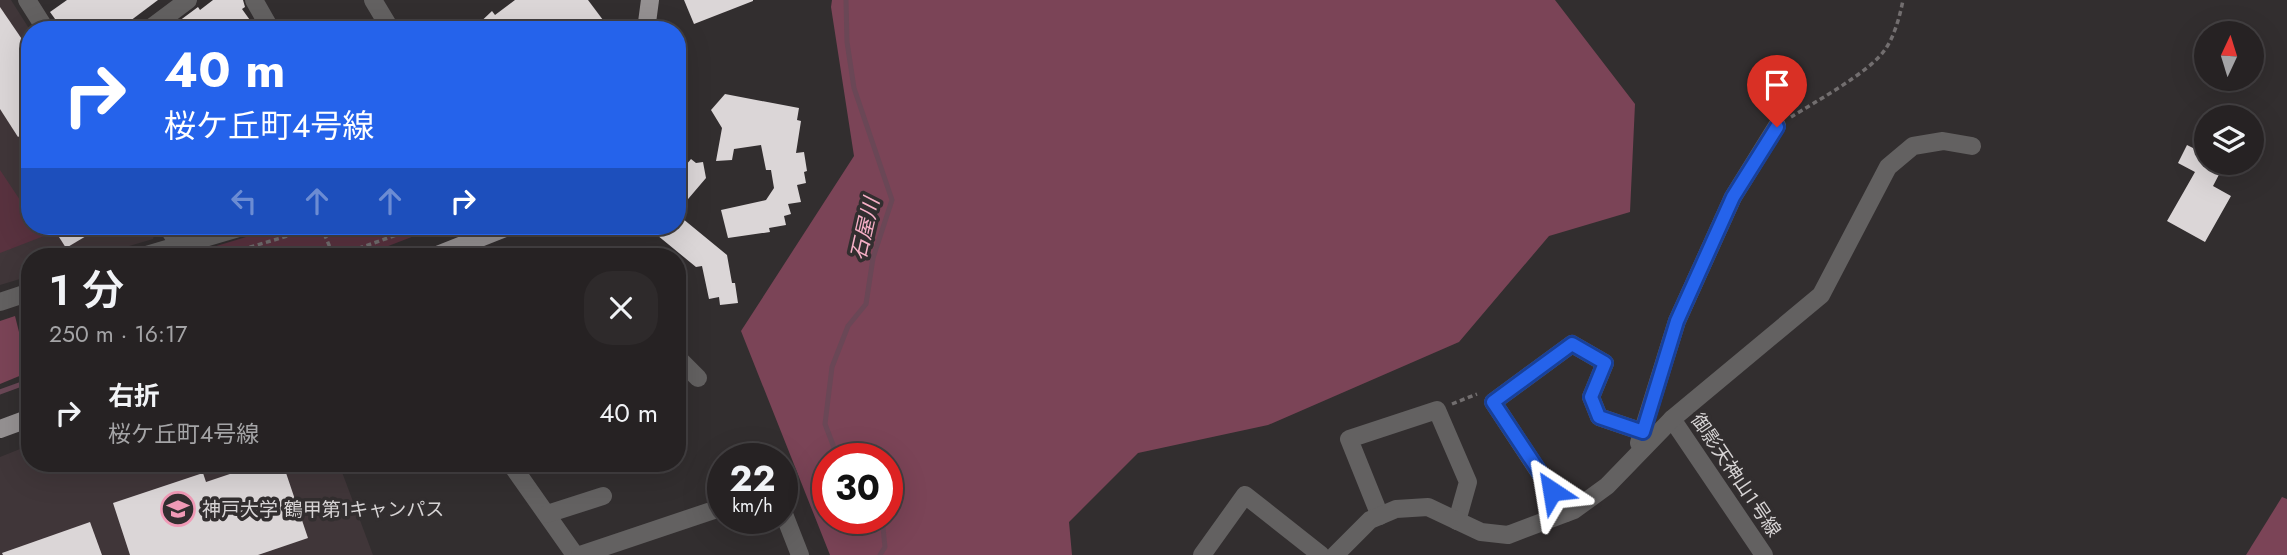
<!DOCTYPE html>
<html lang="ja">
<meta charset="utf-8">
<style>
body{margin:0;font-family:Jost,"Noto Sans JP",sans-serif;background:#2e2a2b;color:#f1f3f6;height:100vh;display:flex;flex-direction:column;font-size:26px;white-space:nowrap}
*{box-sizing:border-box;margin:0}
p{font-size:23px;color:#a4a4a6}
.icon{flex:none;width:38px;height:38px;fill:none;stroke:currentColor;stroke-width:2;stroke-linecap:round;stroke-linejoin:round}
.map{position:relative;flex:1;overflow:hidden}
.drawer{position:absolute;left:21px;top:248px;width:665px;height:224px;display:flex;flex-direction:column;background:#262223;border-radius:28px;box-shadow:0 7px 28px #0002,0 0 0 2px #423f41}
.drawer>*{flex:none}
.hud{position:absolute;left:21px;top:21px;width:665px;height:214px;border-radius:28px;box-shadow:0 7px 28px #0002,0 0 0 2px #423f41;background:#2563eb;color:#fff;overflow:hidden}
.needle{width:46px;rotate:4deg}
.fabs{position:absolute;left:2194px;top:21px;display:grid;gap:14px}
.fabs a{display:grid;place-items:center;width:70px;height:70px;border-radius:50%;background:#262223;box-shadow:0 7px 28px #0002,0 0 0 2px #423f41;font-size:35px}
.speed{position:absolute;left:707px;top:443px;display:flex;gap:14px;font-size:35px;font-weight:700;text-align:center}
.speed>*{display:grid;place-content:center;width:91px;height:91px;border-radius:50%;background:#262223;box-shadow:0 7px 28px #0002,0 0 0 2px #423f41;line-height:1}
.speed small{font-size:18px;font-weight:400}
.speed .limit{border:10px solid #d22;background:#fff;color:#111}
.pin{position:absolute;display:grid;place-items:center;width:60px;height:60px;color:#fff;margin:-72px -30px;border-radius:50% 50% 50% 0;rotate:-45deg;box-shadow:0 0 7px #0007}
.pin .icon{rotate:45deg}
.me{position:absolute;width:77px;margin:-38px;rotate:327deg;stroke-linejoin:round;filter:drop-shadow(0 0 5px #0008)}
.turn{display:flex;align-items:center;gap:24px;height:147px;padding:0 28px;font-size:32px}
.turn .icon{width:91px;height:91px;stroke-width:2.5}
.turn b{display:block;font-size:49px;line-height:60px}
.lanes{display:flex;align-items:center;height:66px;padding:0 28px;background:#0003;justify-content:center;gap:35px;direction:ltr}
.lanes .off{opacity:.35}
.round{display:grid;place-items:center;flex:none;width:74px;height:74px;border-radius:28px;background:#2e2a2b}
.summary{display:flex;align-items:center;justify-content:space-between;height:119px;padding:0 28px}
h1{font-size:42px;font-weight:600;line-height:52px}
ul{padding:0;list-style:none}
li{display:flex;align-items:center;gap:21px;height:91px;padding:0 28px}
li div{flex:1}
li b{display:block;font-size:26px}
li em{font-style:normal}
.map>svg:first-child{display:block}
.built{fill:#403639}
.green{fill:#59323f}
.forest{fill:#7b4457;fill-rule:evenodd}
.lines{fill:none;stroke-linecap:round;stroke-linejoin:round}
.stream{stroke:#6a4756;stroke-width:5}
.building{fill:#dbd6d7}
.path{stroke:#726e6f;stroke-width:3.5;stroke-dasharray:5 3.5;stroke-linecap:butt}
.minor{stroke:#636161;stroke-width:18}
.major{stroke:#959192;stroke-width:18}
.route-casing{stroke:#184099;stroke-width:18}
.route{stroke:#2563eb;stroke-width:12}
.labels{text-anchor:middle;dominant-baseline:central;stroke-width:7;stroke-linejoin:round;paint-order:stroke}
.street-label{font-size:19px;fill:#d7d4d5;stroke:#322e2f}
.poi-label{font-size:19px;fill:#d7d4d5;stroke:#322e2f;text-anchor:start}
.water-label{font-size:21px;font-style:italic;fill:#f6afc6;stroke:#322e2f}
</style>
<div class="map">
<svg width="2287" height="555" viewBox="0 0 2287 555">
<rect width="100%" height="100%" fill="#322e2f"/>
<g class="built">
<polygon points="0,0 11,0 30,30 30,226 154,226 156,229 153,239 92,257 30,257 30,276 0,285"/>
<polygon points="30,445 30,464 339,464 373,555 0,555 0,457"/>
</g>
<g class="green">
<polygon points="0,170 30,215 30,226 37,226 44,236 0,253"/>
<polygon points="282,226 440,226 360,257 180,257"/>
</g>
<g class="forest">
<path d="M832,0H1555L1635,104L1630,212L1549,236L1459,342L1268,425L1138,453L1069,522L1072,555H830L741,331L854,156L831,7ZM828,458H887V518H828Z"/>
<polygon points="15,316 29,372 0,384 0,321"/>
<polygon points="2282,497 2287,499 2287,555 2246,555"/>
</g>
<g class="lines">
<g class="stream">
<polyline points="0,392 30,381"/>
<polyline points="838,458 825,424 832,367 848,326 866,304 873,258 892,200 854,88 847,42 846,0"/>
<polyline points="880,555 885,547 882,518"/>
</g>
</g>
<g class="building">
<polygon points="67,0 158,0 118,30 63,30 50,12"/>
<polygon points="213,0 243,0 245,7 242,9 257,30 167,30 198,7 200,10"/>
<polygon points="515,0 588,0 606,24 598,30 472,30 492,11 495,15"/>
<polygon points="684,0 753,0 753,1 694,24"/>
<polygon points="0,7 30,51 30,129 18,137 0,109"/>
<polygon points="725,94 799,108 797,120 801,121 796,153 804,152 807,171 804,172 806,183 797,185 801,202 788,204 791,214 784,216 786,225 769,228 770,232 728,238 721,210 766,200 774,188 771,170 766,170 761,145 734,149 732,160 716,161 722,128 711,110"/>
<polygon points="2187,145 2207,155 2207,163 2225,163 2213,186 2231,196 2205,242 2167,221 2195,172 2178,163"/>
<polygon points="691,159 696,163 703,162 706,178 677,212 677,176"/>
<polygon points="677,214 727,255 732,283 735,283 738,303 720,305 719,297 709,299 702,266 696,267 646,226 677,226"/>
<polygon points="52,226 103,226 66,248"/>
<polygon points="260,464 283,464 308,538 258,555 130,555 113,503 203,473 206,482"/>
<polygon points="90,522 102,555 3,555 2,553"/>
</g>
<g class="lines">
<g class="path">
<path d="M1791,117C1815,102 1868,73 1884,51C1894,38 1900,16 1903,0"/>
<polyline points="321,226 334,257 422,226"/>
<polyline points="217,257 321,226"/>
<polyline points="1452,404 1477,394"/>
</g>
<g class="minor">
<polyline points="27,0 46,30"/>
<polyline points="254,0 271,30"/>
<polyline points="373,0 391,30"/>
<polyline points="148,30 188,0"/>
<polyline points="167,226 179,245"/>
<polyline points="140,257 245,226"/>
<polyline points="0,302 30,292"/>
<polyline points="677,357 698,378"/>
<polyline points="1672,419 1764,555"/>
<polyline points="1639,443 1677,321 1733,197 1777,126"/>
<polyline points="511,464 575,555"/>
<polyline points="782,509 800,555"/>
<polyline points="1566,513 1493,402 1572,344 1605,363 1591,397 1599,417 1643,432"/>
<polyline points="547,514 603,496"/>
<polyline points="1380,516 1349,439 1437,410 1468,482 1457,521"/>
<polyline points="580,555 723,507"/>
<polyline points="1202,555 1245,495 1321,555"/>
<polyline points="1335,555 1370,520 1396,509 1428,507 1481,532 1508,535 1574,510 1607,486 1672,419 1821,295 1888,167 1913,146 1943,141 1972,146"/>
</g>
<g class="major">
<polyline points="646,30 650,0"/>
<polyline points="432,257 510,226"/>
<polyline points="0,429 30,418"/>
</g>
</g>
<g class="lines">
<g class="route-casing">
<polyline id="route" points="1552,491 1493,402 1572,344 1605,363 1591,397 1599,417 1643,432 1677,321 1733,197 1777,127"/>
</g>
<use href="#route" class="route"/>
</g>
<defs>
<g id="university-ring" transform="scale(1.75)"><circle r="9.5" fill="#322e2f" stroke="#f09ab6" stroke-width="1.5"/><path d="M0-5L7-2L0 1L-7-2ZM-4 1L0 2.5L4 1V4Q0 6-4 4Z" fill="#f09ab6"/></g>
</defs>
<g fill-rule="evenodd">
<use href="#university-ring" x="178" y="509"/>
</g>
<g class="labels">
<g class="street-label">
<text transform="translate(1736 475) rotate(56)">御影天神山１号線</text>
</g>
<g class="poi-label">
<text x="202" y="509">神戸大学 鶴甲第1キャンパス</text>
</g>
<g class="water-label">
<text transform="translate(865 229) rotate(-77)">石屋川</text>
</g>
</g>
</svg>
<div class="fabs">
<a><svg class="needle" viewBox="-14 -14 28 28"><path d="M0-13l5 13h-10z" fill="#e53935"/><path d="M0 13l5-13h-10z" fill="#a4a4a6"/></svg></a>
<a><svg class="icon" aria-label="layers" viewBox="0 0 24 24"><path d="M12 4l9 5-9 5-9-5zM3 14l9 5 9-5"/></svg></a>
</div>
<div class="speed"><div>22<small>km/h</small></div><div class="limit">30</div></div>
<div class="pin" style="left:1777px;top:127px;background:#d93025"><svg class="icon" aria-label="arrive" viewBox="0 0 24 24"><path d="M6 21V4h12l-3 4 3 4H6"/></svg></div>
<svg class="me" style="left:1552px;top:491px" viewBox="-20 -20 40 40"><path d="M0-17L14 15 0 8-14 15z" fill="#2563eb" stroke="#fff" stroke-width="4"/></svg>
<div class="hud">
<div class="turn"><svg class="icon" aria-label="right" viewBox="0 0 24 24"><path d="M7 20v-9h11M14 6l5 5-5 5"/></svg><div><b>40 m</b>桜ケ丘町４号線</div></div>
<div class="lanes"><svg class="icon off" aria-label="left" viewBox="0 0 24 24"><path d="M17 20v-9H6M10 6l-5 5 5 5"/></svg><svg class="icon off" aria-label="ahead" viewBox="0 0 24 24"><path d="M12 20V5M6 11l6-6 6 6"/></svg><svg class="icon off" aria-label="ahead" viewBox="0 0 24 24"><path d="M12 20V5M6 11l6-6 6 6"/></svg><svg class="icon" aria-label="right" viewBox="0 0 24 24"><path d="M7 20v-9h11M14 6l5 5-5 5"/></svg></div>
</div>
<section class="drawer">
<div class="summary"><div><h1>1 分</h1><p>250 m · 16:17</p></div><a class="round"><svg class="icon" aria-label="close" viewBox="0 0 24 24"><path d="M6 6l12 12M18 6L6 18"/></svg></a></div>
<ul>
<li><svg class="icon" aria-label="right" viewBox="0 0 24 24"><path d="M7 20v-9h11M14 6l5 5-5 5"/></svg><div><b>右折</b><p>桜ケ丘町４号線</p></div><em>40 m</em></li>
</ul>
</section>
</div>
